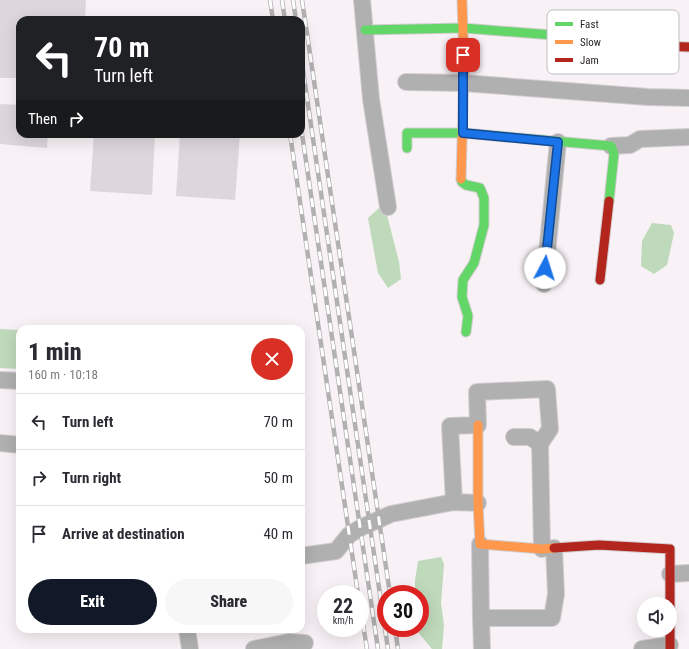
<!DOCTYPE html>
<meta charset="utf-8">
<style>
body{margin:0;font-family:"Roboto Condensed",sans-serif;background:#f7f7f7;color:#2b2b33;height:100vh;display:flex;flex-direction:column;font-size:15px;white-space:nowrap}
*{box-sizing:border-box;margin:0}
p{font-size:13px;color:#7c7c81}
.icon{flex:none;width:22px;height:22px;fill:none;stroke:currentColor;stroke-width:2;stroke-linecap:round;stroke-linejoin:round}
.map{position:relative;flex:1;overflow:hidden}
.side{position:absolute;left:16px;top:325px;width:289px;height:308px;display:flex;flex-direction:column;background:#fff;border-radius:12px;box-shadow:0 4px 16px #0002}
.side>*{flex:none}
.top-card{position:absolute;left:16px;top:16px;width:289px;height:122px;border-radius:12px;box-shadow:0 4px 16px #0002;background:#202124;color:#fff;overflow:hidden}
.fabs{position:absolute;left:637px;top:597px;display:grid;gap:8px}
.fabs a{display:grid;place-items:center;width:40px;height:40px;border-radius:50%;background:#fff;box-shadow:0 4px 16px #0002;font-size:20px}
.speed{position:absolute;left:317px;top:585px;display:flex;gap:8px;font-size:20px;font-weight:700;text-align:center}
.speed>*{display:grid;place-content:center;width:52px;height:52px;border-radius:50%;background:#fff;box-shadow:0 4px 16px #0002;line-height:1}
.speed small{font-size:10px;font-weight:400}
.speed .limit{border:6px solid #d22;background:#fff;color:#111}
.pin{position:absolute;display:grid;place-items:center;width:34px;height:34px;color:#fff;margin:-17px;border-radius:8px;box-shadow:0 2px 6px #0006}
.me{position:absolute;width:44px;margin:-22px;rotate:5deg;stroke-linejoin:round;filter:drop-shadow(0 0 3px #0008)}
.turn{display:flex;align-items:center;gap:14px;height:84px;padding:0 12px;font-size:18px}
.turn .icon{width:52px;height:52px;stroke-width:2.5}
.turn b{display:block;font-size:28px;line-height:34px}
.then{display:flex;align-items:center;height:38px;padding:0 12px;background:#0003;gap:8px;font-size:15px}
.round{display:grid;place-items:center;flex:none;width:42px;height:42px;border-radius:21px;background:#f7f7f7}
.head{display:flex;align-items:center;justify-content:space-between;height:68px;padding:0 12px}
h1{font-size:24px;font-weight:800;line-height:30px}
.cta{display:flex;gap:8px;margin-top:auto;padding:8px 12px}
.cta a{flex:1;height:46px;border-radius:24px;background:#111827;color:#fff;font-size:16px;font-weight:800;line-height:46px;text-align:center}
.cta a+a{background:#f7f7f7;color:#2b2b33}
ul{padding:0;list-style:none}
li{display:flex;align-items:center;gap:12px;height:56px;padding:0 12px;border-top:1px solid #e1e1e2}
li div{flex:1}
li b{display:block;font-size:15px}
li em{font-style:normal}
.map>svg:first-child{display:block}
.water{fill:#bfd9bb}
.building{fill:#ddd7db}
.lines{fill:none;stroke-linecap:round;stroke-linejoin:round}
.street-casing{stroke:#d2cdd0;stroke-width:18}
.fast-casing{stroke:#d2cdd0;stroke-width:11}
.slow-casing{stroke:#d2cdd0;stroke-width:11}
.jam-casing{stroke:#d2cdd0;stroke-width:11}
.street{stroke:#b1b0b0;stroke-width:16}
.fast{stroke:#63d668;stroke-width:9}
.slow{stroke:#ff974d;stroke-width:9}
.jam{stroke:#b3261e;stroke-width:9}
.rail-casing{stroke:#b2b0b1;stroke-width:4.5}
.rail{stroke:#fff;stroke-width:3;stroke-dasharray:9;stroke-linecap:butt}
.route-casing{stroke:#114b97;stroke-width:10}
.route{stroke:#1a73e8;stroke-width:7}
.key{fill:#fff;stroke:#bfbebf;stroke-width:1}
.key-label{font-size:11px;fill:#2b2629}
</style>
<div class="map">
<svg width="689" height="649" viewBox="0 0 689 649">
<rect width="100%" height="100%" fill="#f8f1f5"/>
<g class="water">
<polygon points="385,207 399,262 401,279 388,288 378,273 368,218 379,208"/>
<polygon points="652,223 671,225 674,233 667,265 654,274 641,266 642,241"/>
<polygon points="0,329 20,330 20,369 0,368"/>
<polygon points="441,557 444,564 441,603 444,625 442,649 432,649 417,631 417,628 420,628 420,594 415,594 415,581 418,561"/>
</g>
<g class="building">
<polygon points="0,0 86,0 85,20 20,20 20,78 0,78"/>
<polygon points="0,104 20,105 20,134 48,134 47,148 0,144"/>
<polygon points="94,134 155,134 152,195 90,191"/>
<polygon points="180,134 240,134 235,200 176,196"/>
</g>
<g class="lines">
<g class="street-casing">
<g id="street">
<polyline points="362,0 371,99 388,207"/>
<polyline points="406,82 463,83 648,97 689,98"/>
<polyline points="611,146 630,145 640,139 689,137"/>
<polyline points="544,284 558,142"/>
<polyline points="0,380 20,381"/>
<polyline points="514,437 530,437 540,444"/>
<polyline points="0,443 20,445"/>
<polyline points="454,502 450,426 478,425 477,392 547,389 550,429 540,444 542,549"/>
<polyline points="480,544 481,618"/>
<polyline points="301,556 336,551 349,535 360,528 391,514 454,502 478,503"/>
<polyline points="670,574 689,573"/>
<polyline points="187,629 190,649"/>
<polyline points="254,649 289,642 305,643"/>
<polyline points="482,649 481,618 552,618 556,594 554,548"/>
<polyline points="642,649 670,645"/>
</g>
</g>
<g class="fast-casing">
<g id="fast">
<polyline points="365,30 463,28 591,38"/>
<polyline points="407,148 407,133 463,133 611,146 614,154 609,201"/>
<polyline points="461,179 462,182 466,185 480,188 484,198 484,225 474,263 463,280 462,297 468,316 466,332"/>
</g>
</g>
<g class="slow-casing">
<g id="slow">
<polyline points="461,179 464,66 462,0"/>
<polyline points="478,425 478,503 480,544 542,549 554,548"/>
</g>
</g>
<g class="jam-casing">
<g id="jam">
<polyline points="591,38 624,41 631,45 689,47"/>
<polyline points="600,280 609,201"/>
<polyline points="554,548 599,545 670,549 670,649"/>
</g>
</g>
<use href="#street" class="street"/>
<use href="#fast" class="fast"/>
<use href="#slow" class="slow"/>
<use href="#jam" class="jam"/>
<g class="rail-casing">
<g id="rail">
<polyline points="270,0 273,20"/>
<polyline points="282,0 285,20"/>
<polyline points="293,0 296,20"/>
<polyline points="302,0 390,594"/>
<polyline points="301,57 388,649"/>
<polyline points="301,127 378,649"/>
<polyline points="290,134 358,594"/>
<polyline points="360,605 367,649"/>
<polyline points="395,628 398,649"/>
</g>
</g>
<use href="#rail" class="rail"/>
</g>
<g class="lines">
<g class="route-casing">
<polyline id="route" points="463,55 463,133 558,142 545,268"/>
</g>
<use href="#route" class="route"/>
</g>
<rect x="547" y="10" width="132" height="64" rx="6" class="key"/>
<rect x="555" y="22" width="18" height="4" fill="#63d668"/>
<rect x="555" y="40" width="18" height="4" fill="#ff974d"/>
<rect x="555" y="58" width="18" height="4" fill="#b3261e"/>
<g class="key-label">
<text x="580" y="28">Fast</text>
<text x="580" y="46">Slow</text>
<text x="580" y="64">Jam</text>
</g>
</svg>
<div class="fabs">
<a><svg class="icon" aria-label="sound" viewBox="0 0 24 24"><path d="M4 9h4l5-4v14l-5-4H4zM17 9q2 3 0 6"/></svg></a>
</div>
<div class="speed"><div>22<small>km/h</small></div><div class="limit">30</div></div>
<div class="pin" style="left:463px;top:55px;background:#d93025"><svg class="icon" aria-label="arrive" viewBox="0 0 24 24"><path d="M6 21V4h12l-3 4 3 4H6"/></svg></div>
<svg class="me" style="left:545px;top:268px" viewBox="-20 -20 40 40"><circle r="19" fill="#fff"/><path d="M0-13L10 11 0 6-10 11z" fill="#1a73e8"/></svg>
<div class="top-card">
<div class="turn"><svg class="icon" aria-label="left" viewBox="0 0 24 24"><path d="M17 20v-9H6M10 6l-5 5 5 5"/></svg><div><b>70 m</b>Turn left</div></div>
<div class="then">Then<svg class="icon" aria-label="right" viewBox="0 0 24 24"><path d="M7 20v-9h11M14 6l5 5-5 5"/></svg></div>
</div>
<section class="side">
<div class="head"><div><h1>1 min</h1><p>160 m · 10:18</p></div><a class="round" style="background:#d93025;color:#fff"><svg class="icon" aria-label="close" viewBox="0 0 24 24"><path d="M6 6l12 12M18 6L6 18"/></svg></a></div>
<ul>
<li><svg class="icon" aria-label="left" viewBox="0 0 24 24"><path d="M17 20v-9H6M10 6l-5 5 5 5"/></svg><div><b>Turn left</b></div><em>70 m</em></li>
<li><svg class="icon" aria-label="right" viewBox="0 0 24 24"><path d="M7 20v-9h11M14 6l5 5-5 5"/></svg><div><b>Turn right</b></div><em>50 m</em></li>
<li><svg class="icon" aria-label="arrive" viewBox="0 0 24 24"><path d="M6 21V4h12l-3 4 3 4H6"/></svg><div><b>Arrive at destination</b></div><em>40 m</em></li>
</ul>
<div class="cta"><a>Exit</a><a>Share</a></div>
</section>
</div>
